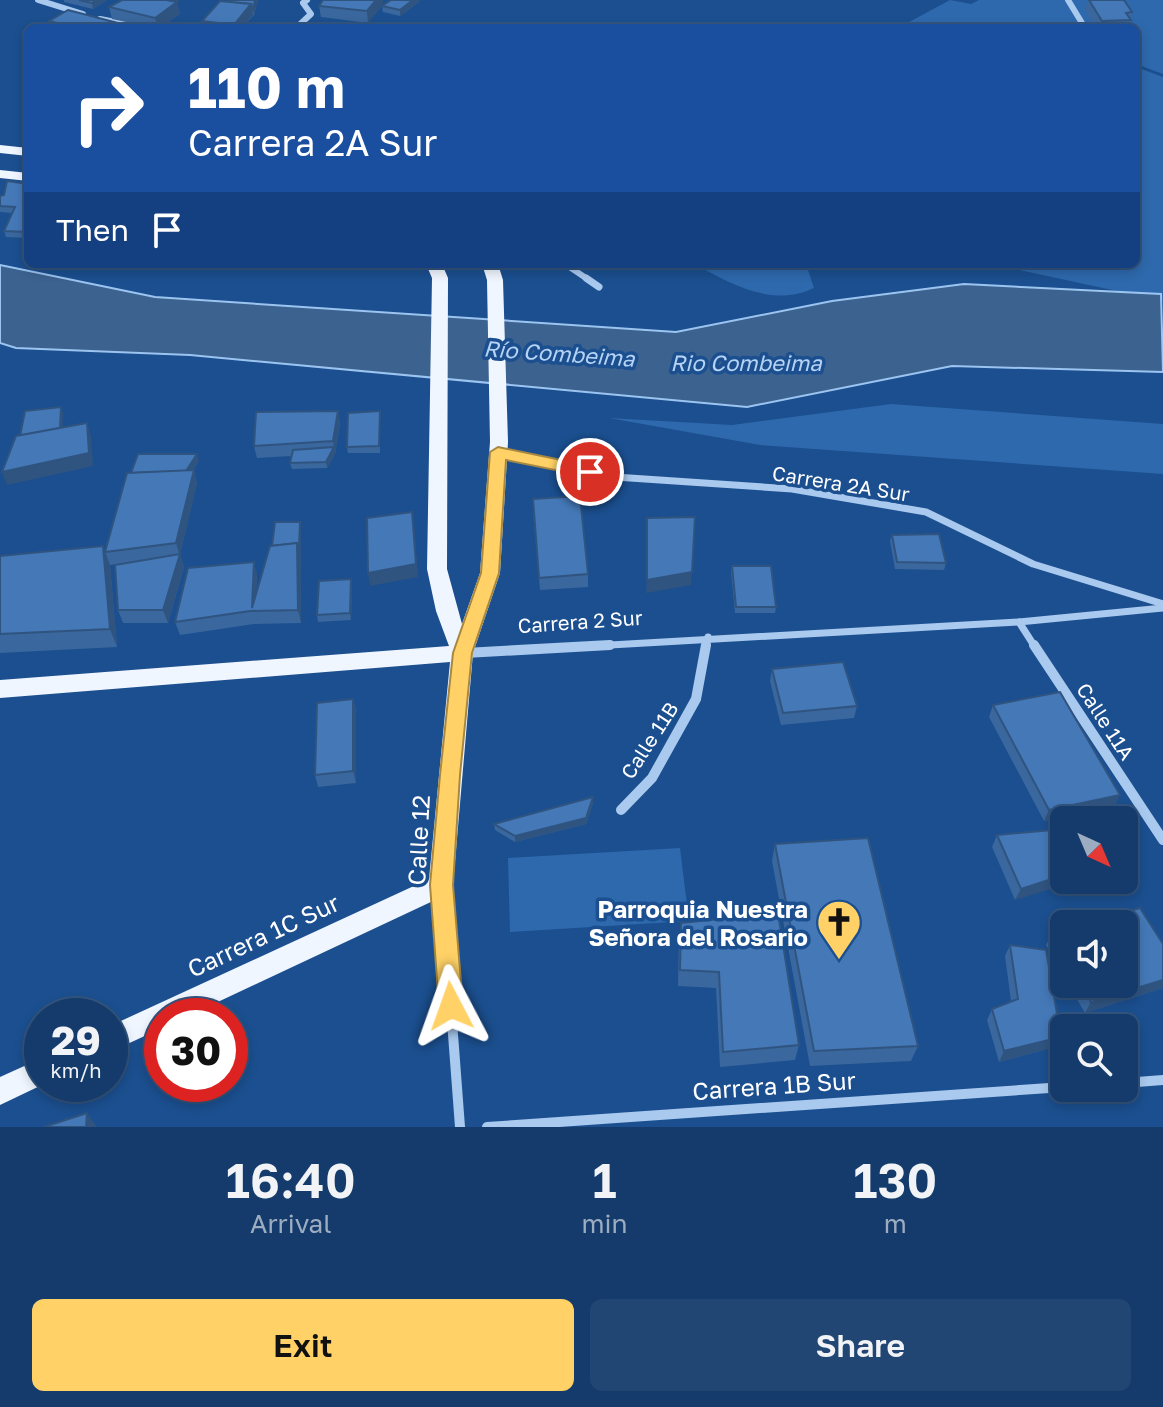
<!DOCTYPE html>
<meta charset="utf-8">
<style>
body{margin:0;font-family:"Golos Text",sans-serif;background:#214673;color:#f1f3f6;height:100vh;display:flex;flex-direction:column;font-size:30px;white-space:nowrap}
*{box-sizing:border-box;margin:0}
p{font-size:26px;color:#9dadc1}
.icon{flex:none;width:44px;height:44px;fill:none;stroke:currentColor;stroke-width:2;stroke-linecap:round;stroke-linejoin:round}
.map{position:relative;height:1127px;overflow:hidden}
.panel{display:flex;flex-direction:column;background:#143b6b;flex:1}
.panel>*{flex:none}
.hud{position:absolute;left:24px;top:24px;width:1116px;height:244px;border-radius:12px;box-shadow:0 4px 12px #0003,0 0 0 2px #33557e;background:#1a4fa0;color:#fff;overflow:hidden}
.needle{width:52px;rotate:136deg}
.buttons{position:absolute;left:1050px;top:806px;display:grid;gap:16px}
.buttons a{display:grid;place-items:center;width:88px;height:88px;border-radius:12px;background:#143b6b;box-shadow:0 4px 12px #0003,0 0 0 2px #33557e;font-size:40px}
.speed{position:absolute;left:24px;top:998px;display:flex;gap:16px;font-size:40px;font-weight:700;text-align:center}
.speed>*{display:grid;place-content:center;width:104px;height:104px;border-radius:50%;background:#143b6b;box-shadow:0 4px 12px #0003,0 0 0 2px #33557e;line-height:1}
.speed small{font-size:20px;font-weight:400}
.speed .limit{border:12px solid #d22;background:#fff;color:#111}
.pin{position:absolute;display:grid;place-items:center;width:68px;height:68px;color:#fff;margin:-34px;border:4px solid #fff;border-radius:50%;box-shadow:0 2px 8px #0007}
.me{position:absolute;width:88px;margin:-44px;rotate:356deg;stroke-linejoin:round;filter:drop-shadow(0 0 6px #0008)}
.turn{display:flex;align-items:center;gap:28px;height:168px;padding:0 32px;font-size:36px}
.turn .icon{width:104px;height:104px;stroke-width:2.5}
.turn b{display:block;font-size:56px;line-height:68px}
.then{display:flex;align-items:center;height:76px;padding:0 32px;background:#0003;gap:16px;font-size:30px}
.eta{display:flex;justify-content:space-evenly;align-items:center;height:136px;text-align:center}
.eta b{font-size:48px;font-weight:600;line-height:56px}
.action{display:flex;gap:16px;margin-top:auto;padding:16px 32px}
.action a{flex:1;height:92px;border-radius:12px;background:#ffd166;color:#111;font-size:32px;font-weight:600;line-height:92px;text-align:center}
.action a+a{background:#214673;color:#f1f3f6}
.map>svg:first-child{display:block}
.green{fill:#2e69ad}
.water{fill:#3c6290;stroke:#9cc4f0;stroke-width:2}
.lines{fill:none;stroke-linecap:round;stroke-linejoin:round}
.street-far2{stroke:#a9c9ee;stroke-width:6}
.street-far1{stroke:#a9c9ee;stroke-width:7}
.street{stroke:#a9c9ee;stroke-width:10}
.primary{fill:#f0f6ff;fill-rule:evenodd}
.wall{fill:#3a679d}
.shaded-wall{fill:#305480}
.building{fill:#4478b7;stroke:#305480;stroke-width:2}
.route{fill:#ffd166;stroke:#a68842;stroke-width:2}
.labels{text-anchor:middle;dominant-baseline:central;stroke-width:7;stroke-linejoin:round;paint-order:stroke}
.street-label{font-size:20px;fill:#fff;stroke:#1b4f8f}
.water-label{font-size:22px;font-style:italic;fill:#b5d3f5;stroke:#1b4f8f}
.near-street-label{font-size:24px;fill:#fff;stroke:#1b4f8f}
.near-poi-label{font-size:24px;font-weight:bold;fill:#fff;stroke:#1b4f8f;text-anchor:end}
</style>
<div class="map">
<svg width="1163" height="1127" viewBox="0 0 1163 1127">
<rect width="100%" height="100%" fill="#1b4f8f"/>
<g class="green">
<polygon points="950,0 971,4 979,0 1163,0 1163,74 1136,64 1136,28 898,28"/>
<polygon points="1136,67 1163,77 1163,301 992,264 1136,264"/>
<path d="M694,264H806L814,288C772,308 732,284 694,264Z"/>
<polygon points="891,404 1163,424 1163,474 760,445 609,418 732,425"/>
<polygon points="680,848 689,921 510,932 508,858"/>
</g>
<polygon class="water" points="0,265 155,297 676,332 832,301 964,284 1161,294 1163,372 952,366 747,407 190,355 16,348 0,343"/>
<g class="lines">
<g class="street-far2">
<polyline points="38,0 83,14"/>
<polyline points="1068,0 1085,28"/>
<polyline points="100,19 147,28"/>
<polyline points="296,28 311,14 303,3 307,0"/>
<polyline points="565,264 589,280"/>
</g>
<g class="street-far1">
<polyline points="586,278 599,287"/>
<polyline points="499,453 615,477 792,489 926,512 1033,564 1163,604"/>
<polyline points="1019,622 1035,647"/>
<polyline points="575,647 1019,622 1163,608"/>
<polyline points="706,647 708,637"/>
</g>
<g class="street">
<polyline points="1034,645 1163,840"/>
<polyline points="465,653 610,645"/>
<polyline points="621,810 652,778 696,699 706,645"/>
<polyline points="442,889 460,1127"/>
<polyline points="1124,1083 1163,1080"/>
<polyline points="487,1127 1064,1087"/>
</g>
<g class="primary">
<polygon points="0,145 28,148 28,156 0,153"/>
<polygon points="0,170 28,173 28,181 0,178"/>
<polygon points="426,264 442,264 448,278 447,569 462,624 480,573 490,442 487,280 482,264 498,264 503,280 508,442 500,573 473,653 453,885 450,893 188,1016 162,1016 162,1028 110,1052 110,1026 429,879 450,662 0,698 0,680 449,646 436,611 427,569 432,278"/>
<polygon points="42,1058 44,1084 0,1105 0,1077"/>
</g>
</g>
<g class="wall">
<polygon points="64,0 107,0 93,9 64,2"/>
<polygon points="258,0 254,15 242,28 204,28 202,21 228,2"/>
<polygon points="323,0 383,0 383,4 368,23 321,17 319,6"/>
<polygon points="1088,0 1124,0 1132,12 1129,28 1096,28 1085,10"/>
<polygon points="420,1 400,16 383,12 382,6"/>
<polygon points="177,3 180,14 159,28 154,28 112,19 109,7"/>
<polygon points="49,21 137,28 51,28"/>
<polygon points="28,184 28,238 6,237 4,231 12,213 0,212 0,196 4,195"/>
<polygon points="582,264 607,264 592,270"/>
<polygon points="338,411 340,424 335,454 327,468 292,469 290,463 291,456 257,458 254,446"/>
<polygon points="380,411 380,453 348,453 347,447"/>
<polygon points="199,461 193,470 197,483 180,554 184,567 168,623 123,623 118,610 135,562 110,565 117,647 0,653 0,556 105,552"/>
<polygon points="533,511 588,574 588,587 540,590"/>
<polygon points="300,522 301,528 301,623 254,624 180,635 175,622 257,574 256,591 272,546"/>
<polygon points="892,535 946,563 944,570 895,569 890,541"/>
<polygon points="732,566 776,607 775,613 735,613 731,572"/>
<polygon points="351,579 352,585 351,620 318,622 317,615"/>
<polygon points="772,669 857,706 854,718 781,725 770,681"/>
<polygon points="353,699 356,712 356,783 318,787 315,775"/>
<polygon points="993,705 1114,807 1044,821 989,717"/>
<polygon points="593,797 593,803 586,824 515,842 495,830 494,824"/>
<polygon points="1064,829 1015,900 992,847 997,835"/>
<polygon points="775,844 918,1046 911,1061 810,1066 772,861"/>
<polygon points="681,923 799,1045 795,1060 720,1067 716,988 678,986 679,939"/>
<polygon points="1064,930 1064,977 1046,945 1052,934"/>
<polygon points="1163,944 1163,988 1085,1013 1068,984 1124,984"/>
<polygon points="1010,945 1061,1037 1055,1047 999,1062 987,1020 992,1009 1011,1001 1005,956"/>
</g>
<g class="shaded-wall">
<polygon points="96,0 107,0 93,9 92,3"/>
<polygon points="164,0 180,0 177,3 180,14 158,28 155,18"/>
<polygon points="255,0 258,0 254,15 253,9"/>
<polygon points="376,0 383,0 383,4 368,23 367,11"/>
<polygon points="413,0 419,0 420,1 400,16 400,10"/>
<polygon points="251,4 253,15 242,28 234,28 234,25"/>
<polygon points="592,264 607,264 592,270"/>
<polygon points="61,407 63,414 62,441 22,449"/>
<polygon points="338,411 340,424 335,454 333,441"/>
<polygon points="87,423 91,436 93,466 7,485 2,472"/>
<polygon points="334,447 335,454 327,468 326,462"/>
<polygon points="197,454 199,461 183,484 182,477"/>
<polygon points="194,470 197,483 180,556 176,543"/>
<polygon points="300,522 301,528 301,623 298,610 297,543"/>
<polygon points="414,524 418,577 370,586 368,573"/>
<polygon points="103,546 110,565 117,647 110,629"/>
<polygon points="180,554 184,567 168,623 163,610"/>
<polygon points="254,562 257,574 255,611 252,608"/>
<polygon points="692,572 691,585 646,593 647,580"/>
<polygon points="351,579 352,585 351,620 350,613"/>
<polygon points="353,699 356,712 356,783 353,771"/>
<polygon points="1120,795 1114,807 1044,821 1049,810"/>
<polygon points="593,797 593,803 586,824 515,842 515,836"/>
<polygon points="1064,875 1064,880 1080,880 1015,900 1021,889"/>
<polygon points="1163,980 1163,988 1085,1013 1091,1002"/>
<polygon points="1061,1037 1055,1047 999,1062 1004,1051"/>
<polygon points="87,1113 97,1127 86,1127"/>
</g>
<g class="building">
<polygon points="79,0 96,0 92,3"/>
<polygon points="122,0 166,0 177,2 155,18 109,7"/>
<polygon points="229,0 255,0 253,9 251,4 228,2"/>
<polygon points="323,0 376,0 367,11 319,6"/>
<polygon points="391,0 413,0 400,10 382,6"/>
<polygon points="1089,0 1124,0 1132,12 1126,13 1131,20 1102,21"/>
<polygon points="220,1 251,4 234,25 202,21"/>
<polygon points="68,10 137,28 77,28 49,21"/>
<polygon points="7,181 28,184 28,232 4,231 15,207 0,206 0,196 4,195"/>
<polygon points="61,407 60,428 20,436 25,411"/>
<polygon points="338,411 333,441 254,446 256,412"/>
<polygon points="380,411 379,446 347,447 348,413"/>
<polygon points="87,423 89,453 2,472 16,436"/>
<polygon points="334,447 326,462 290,463 293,450"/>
<polygon points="138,454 197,454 186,471 131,473"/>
<polygon points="194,470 176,543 105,552 127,473"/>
<polygon points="580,496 588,574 539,578 533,499"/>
<polygon points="412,512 416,564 368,573 367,518"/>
<polygon points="695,517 692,572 647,580 647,518"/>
<polygon points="275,522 300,522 299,549 297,543 272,546"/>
<polygon points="939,534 946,563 897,562 892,535"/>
<polygon points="297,543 298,610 250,611 175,622 188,568 254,562 252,608 270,546"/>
<polygon points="103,546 110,629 0,634 0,556"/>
<polygon points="180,554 163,610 118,610 115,565"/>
<polygon points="732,566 771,566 776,607 736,607"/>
<polygon points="351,579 350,613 317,615 319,581"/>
<polygon points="843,662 857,706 783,713 772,669"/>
<polygon points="1060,692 1120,795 1049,810 993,705"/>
<polygon points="353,699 353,771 315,775 317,703"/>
<polygon points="593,797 586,818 515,836 494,824"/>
<polygon points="1064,829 1064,875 1021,889 997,835"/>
<polygon points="868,838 918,1046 814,1051 775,844"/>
<polygon points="1140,908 1163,944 1163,980 1091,1002 1081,984 1124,984 1124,924 1086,924"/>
<polygon points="778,913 799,1045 723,1052 719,972 680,970 681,923"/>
<polygon points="1064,930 1064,955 1052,934"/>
<polygon points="1010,945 1046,950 1061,1037 1004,1051 992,1009 1018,999"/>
<polygon points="87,1113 86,1127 44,1127"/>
</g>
<polygon class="route" points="498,447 590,466 599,472 590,477 506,460 499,573 472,653 460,775 453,885 463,1006 459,1014 451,1017 442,1014 439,1006 430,885 440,775 453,653 481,573 490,452"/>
<defs>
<g id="church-pin" transform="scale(2.3)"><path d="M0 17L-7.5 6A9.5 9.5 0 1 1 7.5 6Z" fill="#ffd166" stroke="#1b4f8f"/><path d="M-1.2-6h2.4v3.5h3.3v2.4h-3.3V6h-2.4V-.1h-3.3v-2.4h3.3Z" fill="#111"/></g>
</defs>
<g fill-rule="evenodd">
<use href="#church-pin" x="839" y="922"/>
</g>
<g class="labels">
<g class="street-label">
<text transform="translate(841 483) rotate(9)">Carrera 2A Sur</text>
<text transform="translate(580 621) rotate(-4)">Carrera 2 Sur</text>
<text transform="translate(1106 721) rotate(57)">Calle 11A</text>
<text transform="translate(649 740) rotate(-57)">Calle 11B</text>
</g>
<g class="water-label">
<text transform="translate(559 353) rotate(4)">Río Combeima</text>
<text x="746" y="362">Rio Combeima</text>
</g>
<g class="near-street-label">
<text transform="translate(418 840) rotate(-87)">Calle 12</text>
<text transform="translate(263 935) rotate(-25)">Carrera 1C Sur</text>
<text transform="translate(774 1085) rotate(-4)">Carrera 1B Sur</text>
</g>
<g class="near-poi-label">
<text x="808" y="908">Parroquia Nuestra<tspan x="808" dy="28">Señora del Rosario</tspan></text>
</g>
</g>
</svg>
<div class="buttons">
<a><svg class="needle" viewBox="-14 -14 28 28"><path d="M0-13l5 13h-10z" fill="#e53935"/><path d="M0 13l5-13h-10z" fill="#9dadc1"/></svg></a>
<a><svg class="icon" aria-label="sound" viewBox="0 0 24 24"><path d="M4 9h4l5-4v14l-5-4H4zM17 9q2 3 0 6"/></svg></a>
<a><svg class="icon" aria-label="search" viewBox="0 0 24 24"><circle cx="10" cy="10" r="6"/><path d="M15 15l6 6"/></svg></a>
</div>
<div class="speed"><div>29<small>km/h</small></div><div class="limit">30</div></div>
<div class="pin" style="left:590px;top:472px;background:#d93025"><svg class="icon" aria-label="arrive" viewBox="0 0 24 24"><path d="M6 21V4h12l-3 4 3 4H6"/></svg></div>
<svg class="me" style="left:451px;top:1006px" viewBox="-20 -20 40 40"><path d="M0-17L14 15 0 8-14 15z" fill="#ffd166" stroke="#fff" stroke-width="4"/></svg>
<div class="hud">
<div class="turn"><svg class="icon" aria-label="right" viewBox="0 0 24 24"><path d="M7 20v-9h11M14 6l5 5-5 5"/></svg><div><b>110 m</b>Carrera 2A Sur</div></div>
<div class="then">Then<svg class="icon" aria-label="arrive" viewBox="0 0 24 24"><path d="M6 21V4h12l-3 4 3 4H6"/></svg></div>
</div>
</div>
<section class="panel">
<div class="eta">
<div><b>16:40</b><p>Arrival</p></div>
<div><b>1</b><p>min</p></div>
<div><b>130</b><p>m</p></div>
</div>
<div class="action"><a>Exit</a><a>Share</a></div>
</section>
